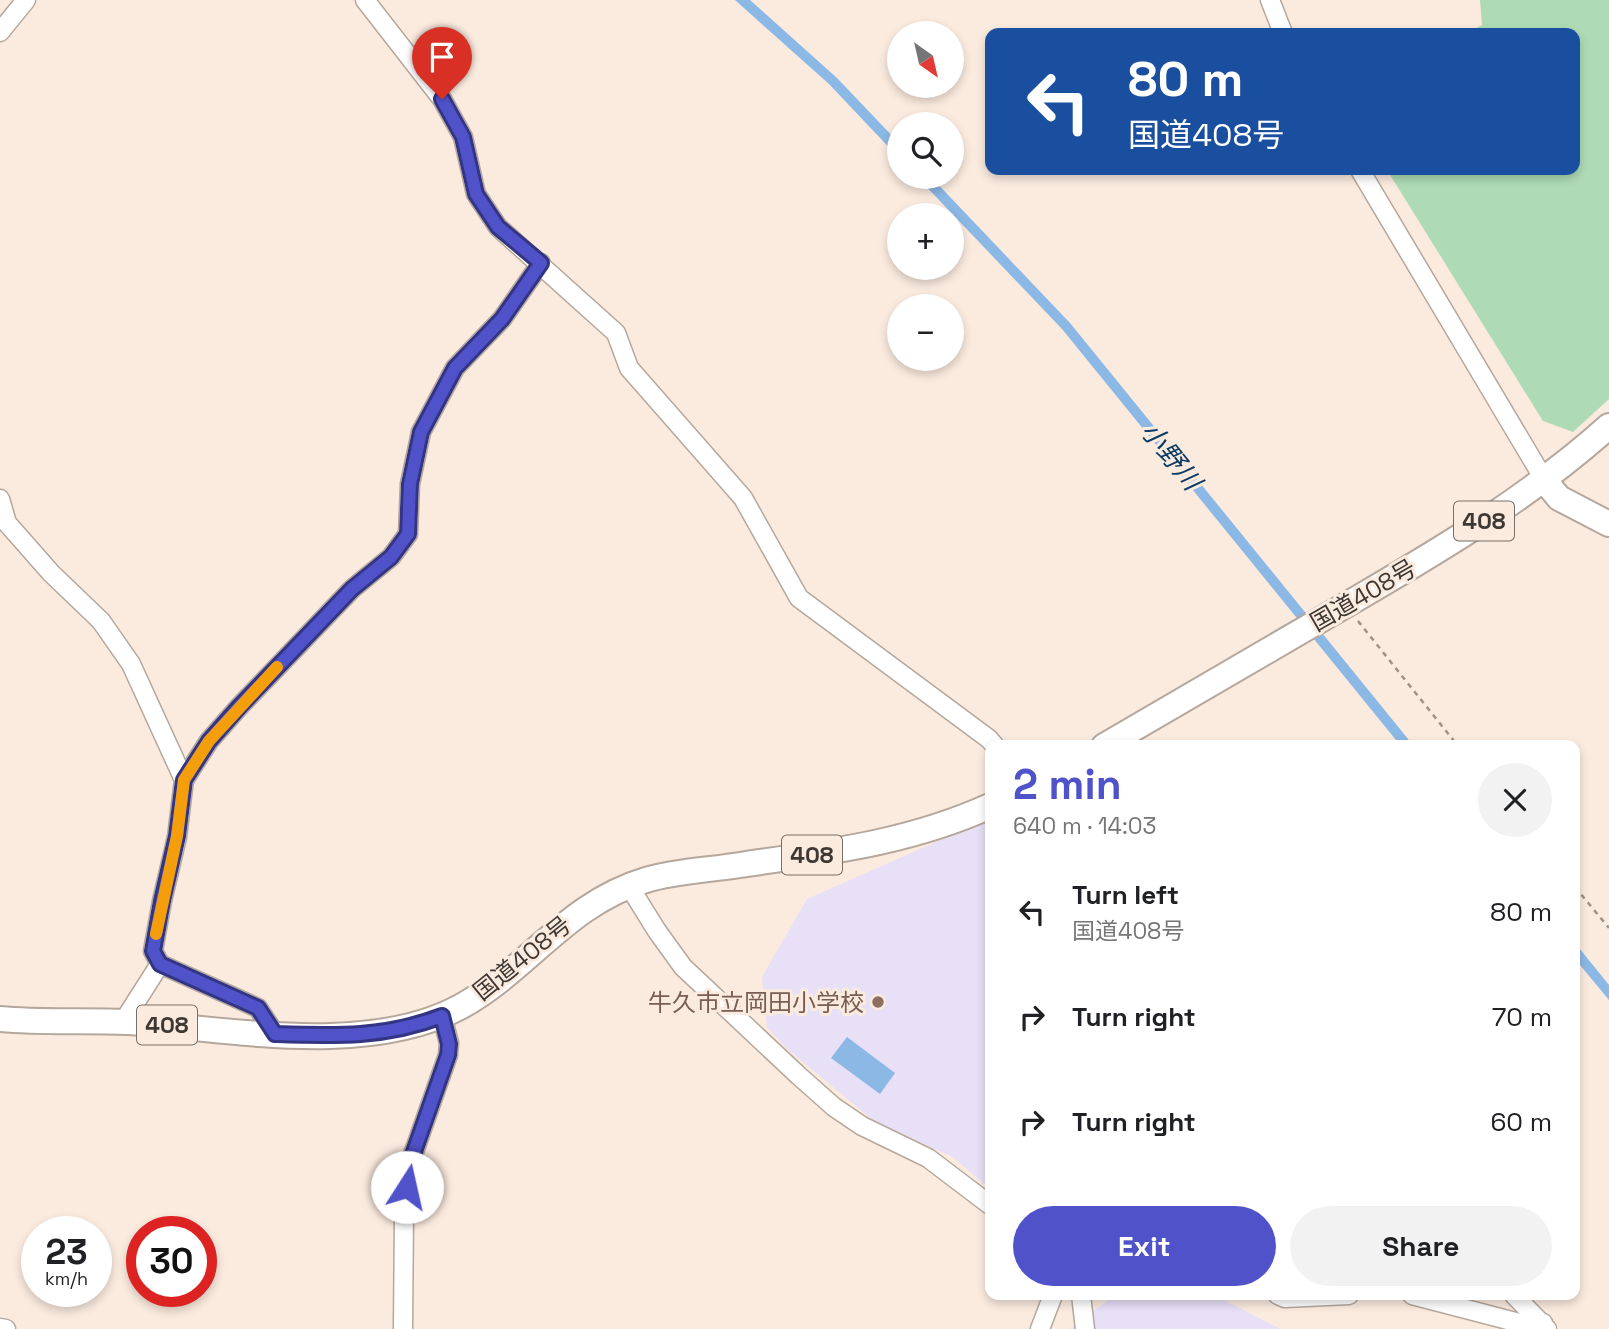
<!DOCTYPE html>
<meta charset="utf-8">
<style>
body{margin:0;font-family:"Space Grotesk","Noto Sans JP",sans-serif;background:#f2f2f2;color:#202124;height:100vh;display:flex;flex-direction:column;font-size:26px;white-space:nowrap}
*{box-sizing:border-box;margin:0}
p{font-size:23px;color:#757577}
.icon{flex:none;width:38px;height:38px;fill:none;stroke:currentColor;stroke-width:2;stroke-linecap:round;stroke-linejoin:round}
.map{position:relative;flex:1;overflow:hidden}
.sheet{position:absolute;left:985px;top:740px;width:595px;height:560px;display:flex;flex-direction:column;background:#fff;border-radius:14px;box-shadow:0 4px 10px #0003}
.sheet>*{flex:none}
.banner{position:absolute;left:985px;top:28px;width:595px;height:147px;border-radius:14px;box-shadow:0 4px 10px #0003;background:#1a4fa0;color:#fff;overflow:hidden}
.needle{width:46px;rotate:146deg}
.tools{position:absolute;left:887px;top:21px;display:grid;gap:14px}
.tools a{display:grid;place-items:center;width:77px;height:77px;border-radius:50%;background:#fff;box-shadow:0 4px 10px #0003;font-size:35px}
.speed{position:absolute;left:21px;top:1216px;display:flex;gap:14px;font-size:35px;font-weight:700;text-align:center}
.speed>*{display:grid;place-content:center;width:91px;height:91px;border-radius:50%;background:#fff;box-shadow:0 4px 10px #0003;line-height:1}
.speed small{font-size:18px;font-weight:400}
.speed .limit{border:10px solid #d22;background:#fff;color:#111}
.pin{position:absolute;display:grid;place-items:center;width:60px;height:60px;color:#fff;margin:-72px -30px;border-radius:50% 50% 50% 0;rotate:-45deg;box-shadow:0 0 7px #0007}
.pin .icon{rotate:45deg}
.me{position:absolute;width:77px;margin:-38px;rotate:10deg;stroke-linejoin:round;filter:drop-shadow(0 0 5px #0008)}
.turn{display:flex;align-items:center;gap:24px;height:147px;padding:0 28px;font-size:32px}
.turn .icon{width:91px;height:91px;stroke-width:2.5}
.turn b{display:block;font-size:49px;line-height:60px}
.round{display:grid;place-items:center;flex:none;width:74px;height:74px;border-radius:37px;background:#f2f2f2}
.summary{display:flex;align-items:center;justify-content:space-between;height:119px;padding:0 28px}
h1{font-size:42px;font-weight:800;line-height:52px;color:#4f52c8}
.cta{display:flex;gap:14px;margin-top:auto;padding:14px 28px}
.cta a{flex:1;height:80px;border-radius:42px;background:#4f52c8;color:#fff;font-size:28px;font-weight:800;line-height:80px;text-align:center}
.cta a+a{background:#f2f2f2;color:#202124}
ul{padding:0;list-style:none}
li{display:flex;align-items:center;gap:21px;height:105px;padding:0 28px}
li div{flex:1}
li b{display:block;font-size:26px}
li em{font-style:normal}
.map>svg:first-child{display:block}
.education{fill:#e7e0f6}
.green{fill:#aedbb5}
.water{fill:#8cb8e5}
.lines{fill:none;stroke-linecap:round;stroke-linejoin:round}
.minor-casing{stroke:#b5a79c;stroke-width:21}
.highway-casing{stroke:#b5a79c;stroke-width:28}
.path{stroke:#9d928a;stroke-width:2.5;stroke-dasharray:5 5;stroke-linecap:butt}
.minor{stroke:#fff;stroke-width:18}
.highway{stroke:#fff;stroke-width:24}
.route-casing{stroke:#333582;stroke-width:18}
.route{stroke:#4f52c8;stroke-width:12}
.slow{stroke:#f59e0b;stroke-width:12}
.education-dot{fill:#8d6e63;stroke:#fbebdf;stroke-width:2.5}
.labels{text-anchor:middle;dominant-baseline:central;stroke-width:6;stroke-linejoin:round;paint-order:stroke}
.shield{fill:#fbebdf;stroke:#776e67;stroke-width:2}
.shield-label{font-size:23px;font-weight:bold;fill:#3e3834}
.street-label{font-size:24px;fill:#3e3834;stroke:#fbebdf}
.education-label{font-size:24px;fill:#785e54;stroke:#fbebdf;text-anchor:end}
.water-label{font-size:26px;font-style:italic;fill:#0c3c66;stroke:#fbebdf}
</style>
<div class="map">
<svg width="1609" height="1329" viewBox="0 0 1609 1329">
<rect width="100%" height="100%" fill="#fbebdf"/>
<g class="education">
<polygon points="990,818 990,1189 954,1158 874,1121 787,1049 767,1027 762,977 807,899"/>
<polygon points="1115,1295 1214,1295 1281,1329 1069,1329"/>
</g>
<polygon class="green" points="1480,0 1609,0 1609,399 1573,432 1543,421 1387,170 1575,170 1575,33 1467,33 1482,25"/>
<g class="water">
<polygon points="735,0 750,0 837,78 899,143 899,158 829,84"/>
<polygon points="917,177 931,177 1070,323 1413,745 1400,745 1062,329"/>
<polygon points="1575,943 1609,985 1609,1000 1575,959"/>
<polygon points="847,1037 895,1073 880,1094 831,1058"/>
</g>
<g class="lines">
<g class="minor-casing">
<g id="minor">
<polyline points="365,0 442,99 463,137 476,194 498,227 616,333 629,368 743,498 799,598 989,739 995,746"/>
<polyline points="1270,0 1283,33"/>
<polyline points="0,32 26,0"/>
<polyline points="1360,170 1545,481"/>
<polyline points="0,499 7,523 51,573 101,621 131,664 184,780 177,837 162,901 153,951 160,964 123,1022"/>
<polyline points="184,780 209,741 239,707 352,589 391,557 408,534 410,484 421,432 455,368 502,319 541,263"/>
<polyline points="629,886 657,931 683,967 799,1076 834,1107 862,1126 928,1158 990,1205"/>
<polyline points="160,964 258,1008 275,1034"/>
<polyline points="1081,1295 1085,1329"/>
<polyline points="1278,1295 1285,1298 1349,1295"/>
<polyline points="1412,1295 1523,1324 1543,1323"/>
<polyline points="1514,1295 1547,1329"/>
<polyline points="0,1328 6,1329"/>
<polyline points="403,1329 404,1212 410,1163 448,1055 449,1043 442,1016"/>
<polyline points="1040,1329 1053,1295"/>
</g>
</g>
<g class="highway-casing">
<g id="highway">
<polyline points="1545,481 1559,498 1609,524"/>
<path d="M1104,746C1189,696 1274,647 1358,598C1447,546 1532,495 1609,426"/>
<path d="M0,1019C42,1023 85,1020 127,1022C229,1029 367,1057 460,1007C529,969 566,904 646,880C675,871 709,870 740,865C828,852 908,843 990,806"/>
</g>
</g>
<g class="path">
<polyline points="1358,621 1458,746"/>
<polyline points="1575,887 1609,928"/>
</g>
<use href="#minor" class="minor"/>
<use href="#highway" class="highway"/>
</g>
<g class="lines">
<g class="route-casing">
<path id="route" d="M407,1187L410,1163L448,1055L449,1044L442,1016C385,1038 335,1036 275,1034L258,1008L160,964L153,951L162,901L177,836L184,780L209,741L239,707L352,589L391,557L408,534L410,484L421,432L455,368L502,319L541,263L498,227L476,194L463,137L442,99"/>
</g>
<use href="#route" class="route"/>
<polyline class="slow" points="156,934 177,836 184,780 209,741 277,667"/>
</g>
<circle class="education-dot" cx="878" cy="1002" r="7"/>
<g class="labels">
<g class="shield">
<rect x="1454" y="501.5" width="60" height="39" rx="5"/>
<rect x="782" y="835.5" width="60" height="39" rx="5"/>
<rect x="137" y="1005.5" width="60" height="39" rx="5"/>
</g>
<g class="shield-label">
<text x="1484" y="521">408</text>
<text x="812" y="855">408</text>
<text x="167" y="1025">408</text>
</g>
<g class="street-label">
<text transform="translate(1363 595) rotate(-30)">国道408号</text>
<text transform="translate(522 958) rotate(-39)">国道408号</text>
</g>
<g class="education-label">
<text x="864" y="1002">牛久市立岡田小学校</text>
</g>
<g class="water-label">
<text transform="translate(1171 456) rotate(51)">小野川</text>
</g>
</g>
</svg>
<div class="tools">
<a><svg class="needle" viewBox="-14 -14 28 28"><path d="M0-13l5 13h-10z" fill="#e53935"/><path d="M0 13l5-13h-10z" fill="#757577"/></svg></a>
<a><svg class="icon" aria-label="search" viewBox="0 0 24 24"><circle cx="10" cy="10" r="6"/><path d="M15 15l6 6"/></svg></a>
<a>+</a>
<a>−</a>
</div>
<div class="speed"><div>23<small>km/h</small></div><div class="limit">30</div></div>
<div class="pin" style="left:442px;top:99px;background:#d93025"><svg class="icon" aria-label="arrive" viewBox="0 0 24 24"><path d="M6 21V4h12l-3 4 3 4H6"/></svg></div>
<svg class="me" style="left:407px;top:1187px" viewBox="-20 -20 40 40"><circle r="19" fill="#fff"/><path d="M0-13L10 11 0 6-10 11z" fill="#4f52c8"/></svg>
<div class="banner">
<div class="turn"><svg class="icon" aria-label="left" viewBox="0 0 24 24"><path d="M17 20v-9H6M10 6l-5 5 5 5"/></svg><div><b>80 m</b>国道408号</div></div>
</div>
<section class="sheet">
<div class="summary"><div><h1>2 min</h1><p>640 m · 14:03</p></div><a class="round"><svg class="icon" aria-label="close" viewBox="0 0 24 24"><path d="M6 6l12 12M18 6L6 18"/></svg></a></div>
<ul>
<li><svg class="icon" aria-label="left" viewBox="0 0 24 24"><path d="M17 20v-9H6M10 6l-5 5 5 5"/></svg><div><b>Turn left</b><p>国道408号</p></div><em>80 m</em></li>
<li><svg class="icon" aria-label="right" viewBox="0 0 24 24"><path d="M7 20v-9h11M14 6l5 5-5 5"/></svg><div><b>Turn right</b></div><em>70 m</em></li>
<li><svg class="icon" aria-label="right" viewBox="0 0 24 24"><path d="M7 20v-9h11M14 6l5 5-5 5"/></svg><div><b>Turn right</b></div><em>60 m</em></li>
</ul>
<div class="cta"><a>Exit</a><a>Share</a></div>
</section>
</div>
